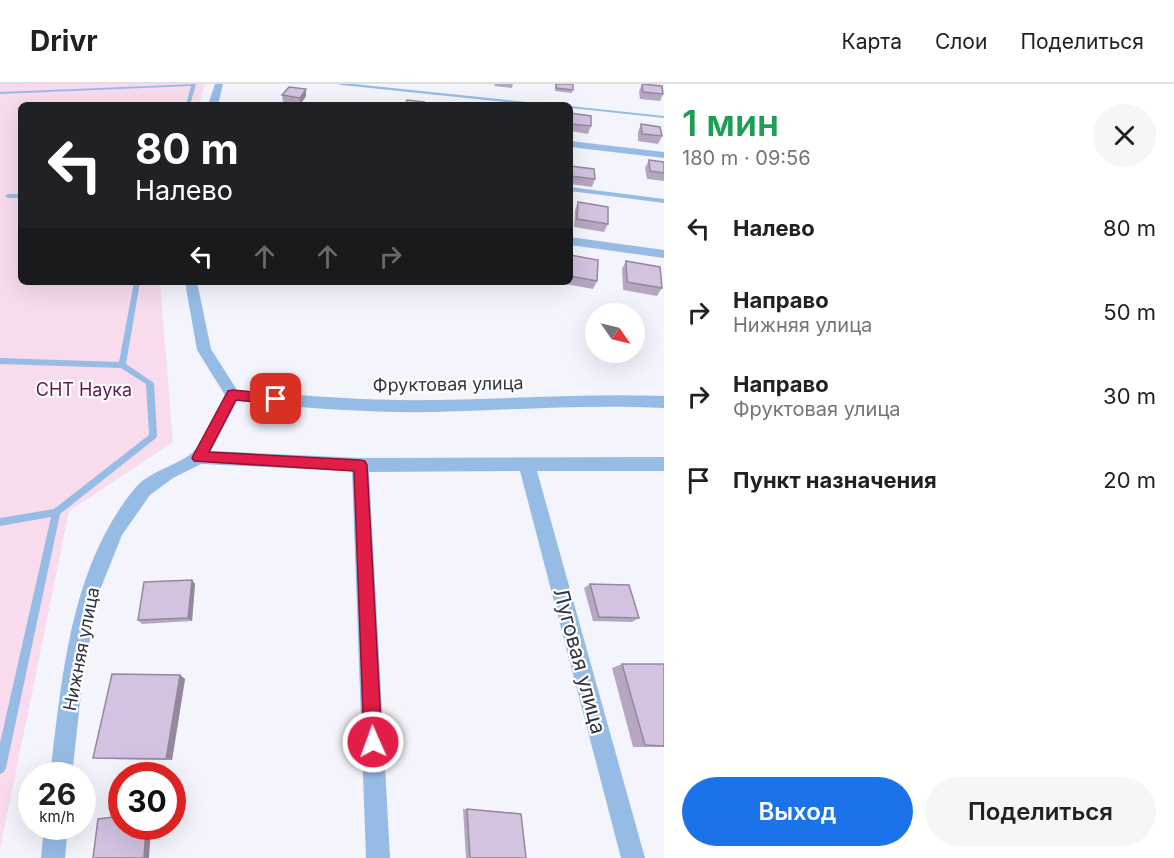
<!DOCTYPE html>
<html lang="ru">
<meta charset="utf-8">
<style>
body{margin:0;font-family:Inter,sans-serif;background:#f6f6f6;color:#202124;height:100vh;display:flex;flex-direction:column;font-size:22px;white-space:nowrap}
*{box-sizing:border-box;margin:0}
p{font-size:20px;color:#757577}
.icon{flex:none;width:33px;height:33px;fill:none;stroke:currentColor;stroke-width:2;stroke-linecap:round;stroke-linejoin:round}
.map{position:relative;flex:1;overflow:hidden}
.drawer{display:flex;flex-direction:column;background:#fff;width:510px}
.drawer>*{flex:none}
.hud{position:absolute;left:18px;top:18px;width:555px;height:183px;border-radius:9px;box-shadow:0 6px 24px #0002;background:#202124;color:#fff;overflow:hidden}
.needle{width:39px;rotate:124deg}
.controls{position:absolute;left:585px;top:219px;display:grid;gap:12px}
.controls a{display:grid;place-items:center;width:60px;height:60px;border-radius:50%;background:#fff;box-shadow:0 6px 24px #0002;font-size:30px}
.speed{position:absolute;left:18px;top:678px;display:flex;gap:12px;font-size:30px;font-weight:700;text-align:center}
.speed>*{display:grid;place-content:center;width:78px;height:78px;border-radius:50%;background:#fff;box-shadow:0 6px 24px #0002;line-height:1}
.speed small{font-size:15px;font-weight:400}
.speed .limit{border:9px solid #d22;background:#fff;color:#111}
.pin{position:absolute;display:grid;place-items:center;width:51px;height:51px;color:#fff;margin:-26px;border-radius:12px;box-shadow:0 3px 9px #0006}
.me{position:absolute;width:66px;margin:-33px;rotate:358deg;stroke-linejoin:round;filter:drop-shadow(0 0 4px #0008)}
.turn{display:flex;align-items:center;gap:21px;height:126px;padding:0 18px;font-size:27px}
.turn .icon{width:78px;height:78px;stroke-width:2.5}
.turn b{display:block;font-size:42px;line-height:51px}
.lanes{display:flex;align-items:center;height:57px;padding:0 18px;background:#0003;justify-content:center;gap:30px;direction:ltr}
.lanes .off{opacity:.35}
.round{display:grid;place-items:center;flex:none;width:63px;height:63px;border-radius:32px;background:#f6f6f6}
.headline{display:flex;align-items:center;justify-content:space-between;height:102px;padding:0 18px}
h1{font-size:36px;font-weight:600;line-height:45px;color:#1e9e55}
.action{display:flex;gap:12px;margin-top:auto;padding:12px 18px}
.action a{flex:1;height:69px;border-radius:36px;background:#1a73e8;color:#fff;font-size:24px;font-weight:600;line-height:69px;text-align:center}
.action a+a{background:#f6f6f6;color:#202124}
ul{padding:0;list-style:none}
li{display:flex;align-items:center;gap:18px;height:84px;padding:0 18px}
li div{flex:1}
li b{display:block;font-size:22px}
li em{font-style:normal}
header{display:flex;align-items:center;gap:36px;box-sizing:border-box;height:84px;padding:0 30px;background:#fff;border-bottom:2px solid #e0e0e0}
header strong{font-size:28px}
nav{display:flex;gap:33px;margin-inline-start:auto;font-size:21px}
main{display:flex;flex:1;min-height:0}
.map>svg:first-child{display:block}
.green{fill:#f8dcee}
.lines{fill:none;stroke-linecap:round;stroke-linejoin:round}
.service{fill:#96bce6;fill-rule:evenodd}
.minor{fill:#96bce6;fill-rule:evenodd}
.wall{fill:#b5a7c1}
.shaded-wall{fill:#94889d}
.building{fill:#d3c2e0;stroke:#94889d;stroke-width:1.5}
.route{fill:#e11d48;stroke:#92132f;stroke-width:1.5}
.labels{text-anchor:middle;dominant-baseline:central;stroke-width:4.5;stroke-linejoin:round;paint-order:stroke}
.street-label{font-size:18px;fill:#333441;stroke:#fff}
.park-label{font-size:18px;fill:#651552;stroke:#fff}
.near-street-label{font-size:21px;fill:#333441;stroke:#fff}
</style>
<header>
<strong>Drivr</strong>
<nav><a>Карта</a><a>Слои</a><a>Поделиться</a></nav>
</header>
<main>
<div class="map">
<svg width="664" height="774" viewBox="0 0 664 774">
<rect width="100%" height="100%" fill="#f4f5fc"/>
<polygon class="green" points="0,0 205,0 199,21 21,21 21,198 160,198 173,358 69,427 0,766"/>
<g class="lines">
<g class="service">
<polygon points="196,0 190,21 186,21 191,2 0,10 0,8"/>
<polygon points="339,0 354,0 547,20 549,21 534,21 341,1"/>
<polygon points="570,22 664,32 664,34 570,24"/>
<polygon points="570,103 664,115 664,119 570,107"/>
<polygon points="21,110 21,114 8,114 5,112 8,110"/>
<polygon points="134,198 140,198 126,280 154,299 157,352 156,354 60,430 6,684 4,688 0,690 0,659 51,433 0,442 0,434 54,425 149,351 146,300 121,284 0,280 0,274 119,278"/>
</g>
<g class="minor">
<polygon points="215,0 223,0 218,21 208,21"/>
<polygon points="570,57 664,68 664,74 570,63"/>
<polygon points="570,153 664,166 664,174 570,161"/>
<path d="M185,198H197L211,265L237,306C303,312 369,317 435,316C511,315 587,309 664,312V324C587,320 511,326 434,328C369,329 303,324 237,317L211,367L360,374L664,373V387H537L645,774H621L520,387L369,388L390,774H366L352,387L201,380L173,394L150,411L122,451L100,506L83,591L72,692H50C62,593 70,482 136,403C151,386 184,379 194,367C206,353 216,328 225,311L197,266Z"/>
<polygon points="44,742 68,742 65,774 41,774"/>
</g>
</g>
<g class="wall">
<polygon points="495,0 513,0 512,4 494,2"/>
<polygon points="555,0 573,0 572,9 555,7"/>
<polygon points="642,0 663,10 660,17 640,15 639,7"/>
<polygon points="282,11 306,12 300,21 283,18"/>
<polygon points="570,29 591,42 588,50 570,47"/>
<polygon points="641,40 662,52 658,60 638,57 638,48"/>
<polygon points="649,76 664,78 664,97 647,95 645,84"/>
<polygon points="570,82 595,95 592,103 570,100"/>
<polygon points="578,118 608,140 604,148 574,143 575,126"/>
<polygon points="570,171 597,197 593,205 560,199 570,198"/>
<polygon points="626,177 662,204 657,212 623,206 622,185"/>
<polygon points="192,496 195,500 192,537 142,540 138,536"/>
<polygon points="590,500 639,534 632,538 593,537 584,504"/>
<polygon points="622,580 664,580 664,663 633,663 612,584"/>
<polygon points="180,591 185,595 172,676 102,675 93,674"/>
<polygon points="463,725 516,729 526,774 466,774"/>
</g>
<g class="shaded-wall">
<polygon points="306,5 306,12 300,21 300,14"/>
<polygon points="192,496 195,500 192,537 188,534"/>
<polygon points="180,591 185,595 172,676 166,675"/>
<polygon points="146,742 151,742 149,774 144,774"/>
</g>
<g class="building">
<polygon points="556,0 573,0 573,6 556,4"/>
<polygon points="642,0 662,2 663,10 643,8"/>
<polygon points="289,3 306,5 300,14 282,11"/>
<polygon points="407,16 424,18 423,21 405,21"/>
<polygon points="570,29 591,32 591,42 570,40"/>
<polygon points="641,40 660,43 662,52 642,50"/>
<polygon points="649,76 664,78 664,89 650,87"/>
<polygon points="570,82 594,85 595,95 570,92"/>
<polygon points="578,118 608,123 608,140 577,135"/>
<polygon points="570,171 598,176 597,197 570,192"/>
<polygon points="626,177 660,183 662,204 627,198"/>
<polygon points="192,496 188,534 138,536 144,498"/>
<polygon points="590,500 629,501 639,534 599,533"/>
<polygon points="622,580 664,580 664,662 645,661"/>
<polygon points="112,590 180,591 166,675 93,674"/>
<polygon points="467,725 521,730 526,774 470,774"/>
<polygon points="122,732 122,742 146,742 144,774 93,774 98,735"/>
</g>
<polygon class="route" points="233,306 276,310 283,315 276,320 236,316 209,368 360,376 365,377 367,381 382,658 379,665 373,668 366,665 364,658 354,387 194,377 192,374 194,370 228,307"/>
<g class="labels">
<g class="street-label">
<text transform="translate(448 300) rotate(-1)">Фруктовая улица</text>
<text transform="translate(81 565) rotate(-79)">Нижняя улица</text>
</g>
<g class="park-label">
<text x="84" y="305">СНТ Наука</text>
</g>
<g class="near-street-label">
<text transform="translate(580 577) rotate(75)">Луговая улица</text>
</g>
</g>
</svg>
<div class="controls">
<a><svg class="needle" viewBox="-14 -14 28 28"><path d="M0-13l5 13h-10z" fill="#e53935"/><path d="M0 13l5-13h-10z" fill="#757577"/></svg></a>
</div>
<div class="speed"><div>26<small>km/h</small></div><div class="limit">30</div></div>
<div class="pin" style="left:276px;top:315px;background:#d93025"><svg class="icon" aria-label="arrive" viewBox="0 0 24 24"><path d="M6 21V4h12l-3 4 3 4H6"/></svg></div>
<svg class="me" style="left:373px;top:658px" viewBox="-20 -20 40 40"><circle r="17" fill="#e11d48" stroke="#fff" stroke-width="3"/><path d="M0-11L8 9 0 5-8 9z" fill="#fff"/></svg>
<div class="hud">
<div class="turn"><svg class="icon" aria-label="left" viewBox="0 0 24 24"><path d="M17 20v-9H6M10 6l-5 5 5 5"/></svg><div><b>80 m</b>Налево</div></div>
<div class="lanes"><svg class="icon" aria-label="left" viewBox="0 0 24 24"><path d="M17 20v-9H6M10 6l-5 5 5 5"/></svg><svg class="icon off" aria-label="ahead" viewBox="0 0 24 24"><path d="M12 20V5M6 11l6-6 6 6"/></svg><svg class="icon off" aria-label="ahead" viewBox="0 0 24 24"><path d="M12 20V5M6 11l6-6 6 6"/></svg><svg class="icon off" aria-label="right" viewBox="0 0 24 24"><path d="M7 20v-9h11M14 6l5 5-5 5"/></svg></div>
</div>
</div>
<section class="drawer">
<div class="headline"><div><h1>1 мин</h1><p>180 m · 09:56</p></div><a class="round"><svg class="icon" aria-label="close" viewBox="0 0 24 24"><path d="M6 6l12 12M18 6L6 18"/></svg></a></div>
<ul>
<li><svg class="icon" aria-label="left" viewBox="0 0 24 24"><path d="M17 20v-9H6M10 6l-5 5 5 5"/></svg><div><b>Налево</b></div><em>80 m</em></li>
<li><svg class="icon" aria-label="right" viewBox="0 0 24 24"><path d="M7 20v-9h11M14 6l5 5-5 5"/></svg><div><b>Направо</b><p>Нижняя улица</p></div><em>50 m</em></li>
<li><svg class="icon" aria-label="right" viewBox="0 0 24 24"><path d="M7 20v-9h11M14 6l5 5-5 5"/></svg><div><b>Направо</b><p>Фруктовая улица</p></div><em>30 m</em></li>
<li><svg class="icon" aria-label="arrive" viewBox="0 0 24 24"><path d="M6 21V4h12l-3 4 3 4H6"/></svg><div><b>Пункт назначения</b></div><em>20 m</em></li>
</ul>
<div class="action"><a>Выход</a><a>Поделиться</a></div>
</section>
</main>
